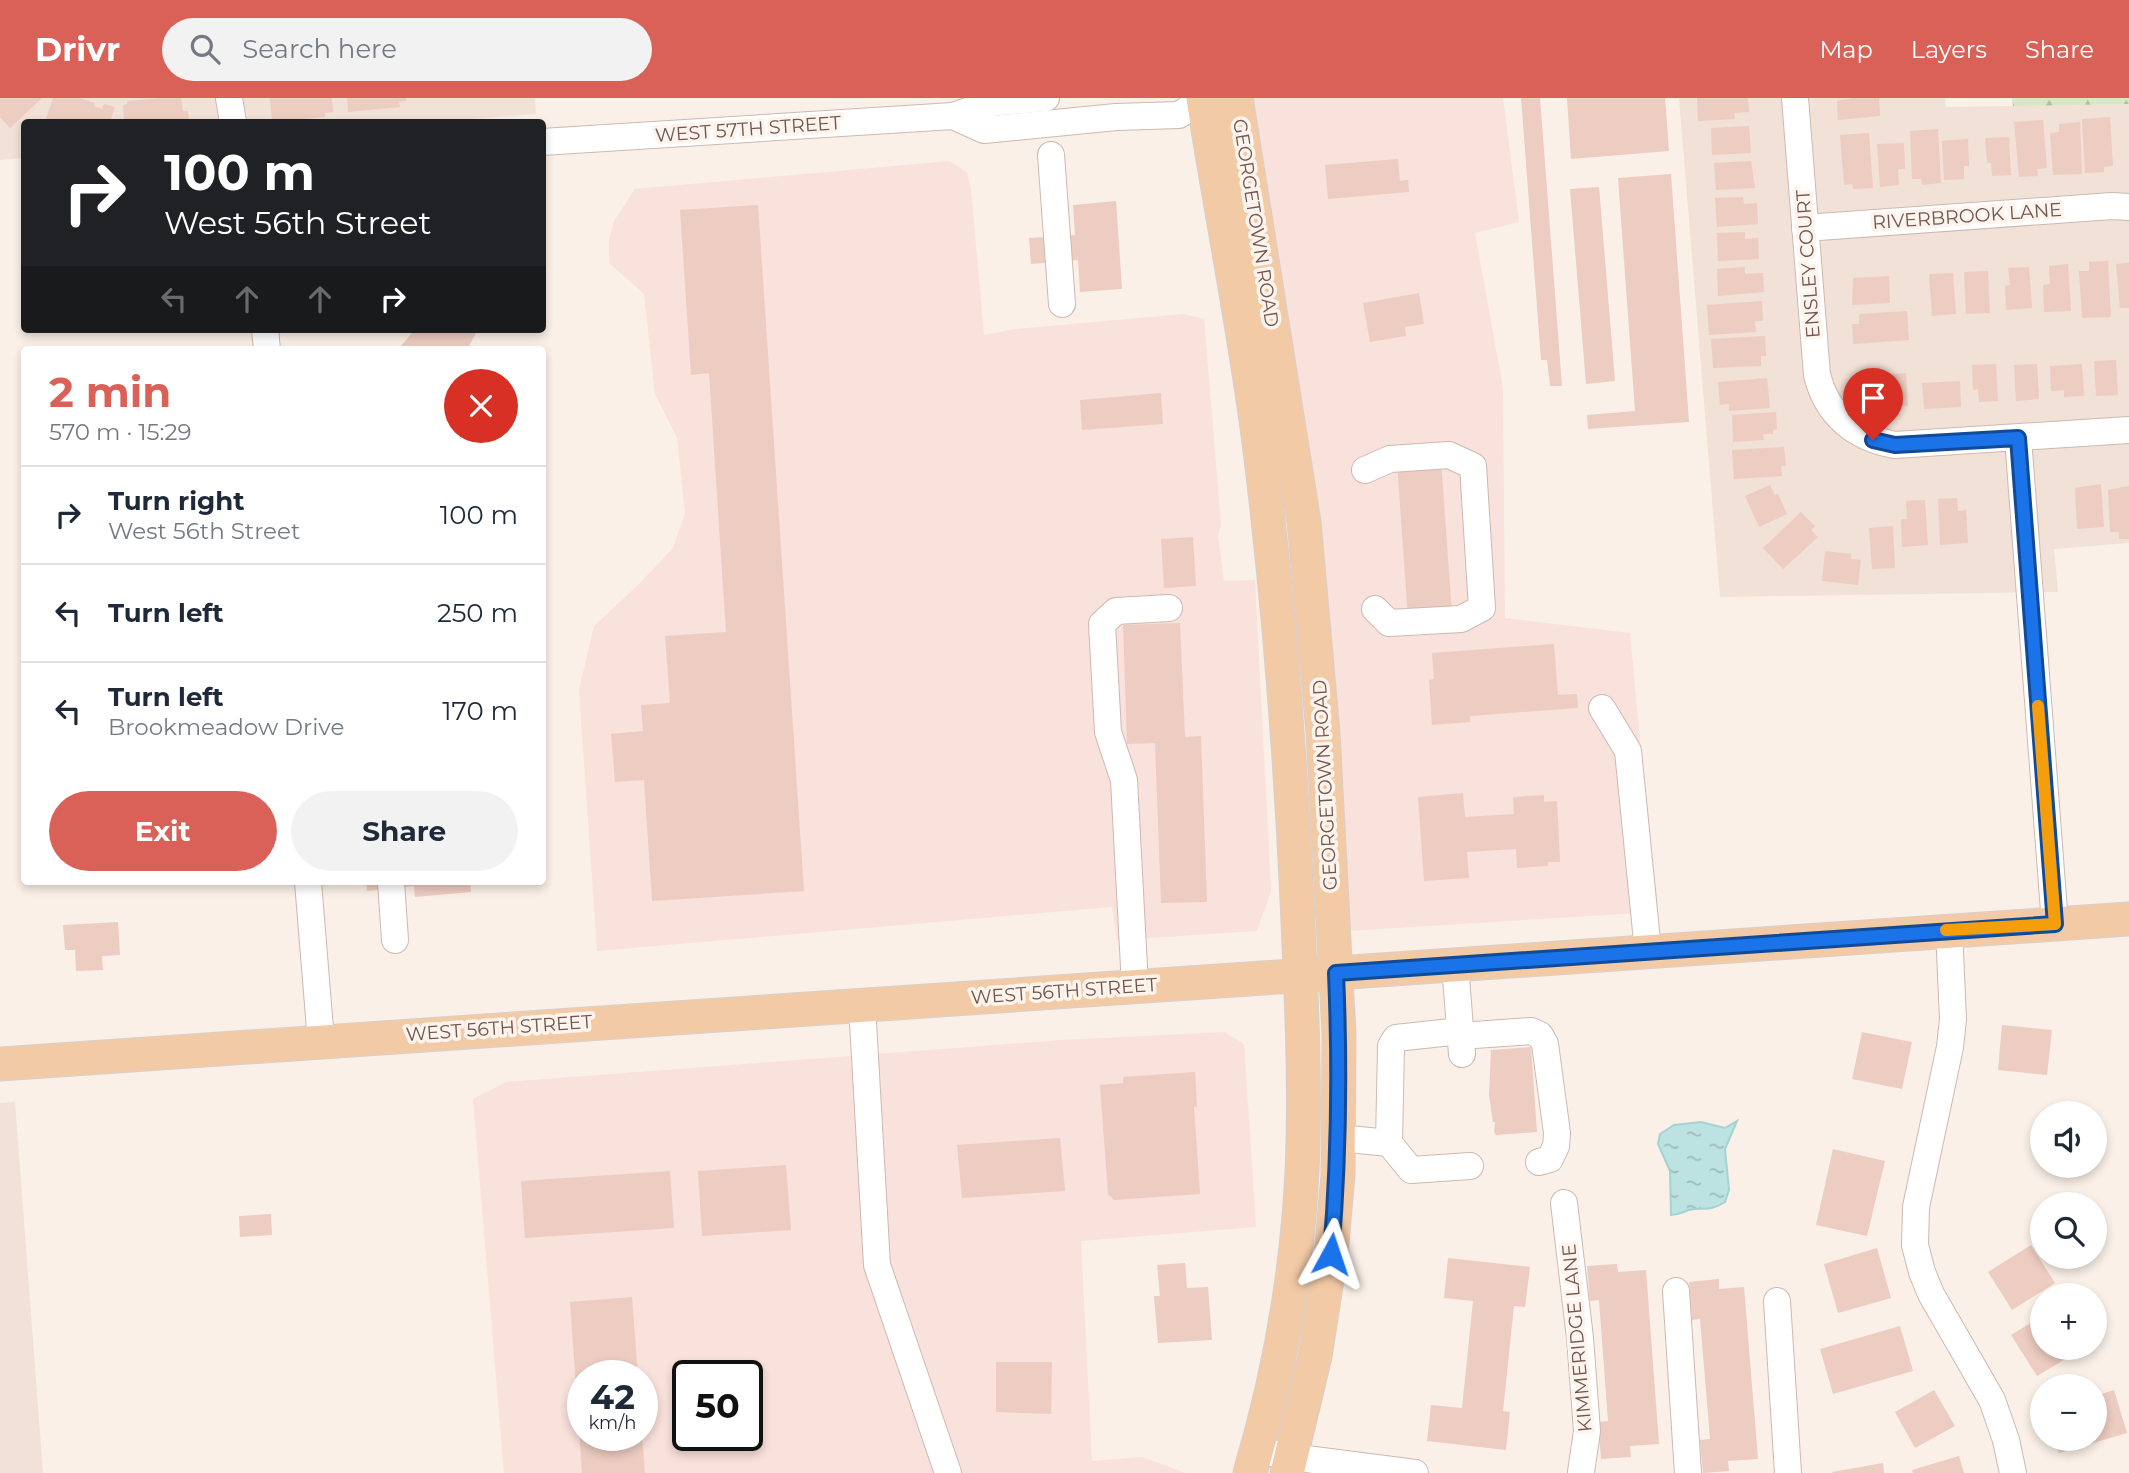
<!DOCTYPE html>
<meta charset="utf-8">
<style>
body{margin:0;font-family:Montserrat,sans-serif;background:#f2f2f3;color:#1f2937;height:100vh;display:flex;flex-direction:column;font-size:26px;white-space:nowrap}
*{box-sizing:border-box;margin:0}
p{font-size:23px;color:#747a83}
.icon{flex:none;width:38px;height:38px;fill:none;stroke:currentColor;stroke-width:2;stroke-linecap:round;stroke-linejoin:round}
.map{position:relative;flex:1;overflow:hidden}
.sheet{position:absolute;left:21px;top:248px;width:525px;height:539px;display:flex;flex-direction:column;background:#fff;border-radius:7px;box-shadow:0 4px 10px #0003}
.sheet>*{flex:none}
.hud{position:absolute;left:21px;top:21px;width:525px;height:214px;border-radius:7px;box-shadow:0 4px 10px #0003;background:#202124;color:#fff;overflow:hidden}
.buttons{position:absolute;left:2030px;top:1003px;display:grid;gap:14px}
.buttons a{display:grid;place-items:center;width:77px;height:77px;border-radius:50%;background:#fff;box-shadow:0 4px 10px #0003;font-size:35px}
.speed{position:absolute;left:567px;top:1262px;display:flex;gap:14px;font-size:35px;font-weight:700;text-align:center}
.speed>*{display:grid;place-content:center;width:91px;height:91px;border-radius:50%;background:#fff;box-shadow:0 4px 10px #0003;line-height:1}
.speed small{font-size:18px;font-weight:400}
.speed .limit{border:4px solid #111;border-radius:10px;background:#fff;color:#111}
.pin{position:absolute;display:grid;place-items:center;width:60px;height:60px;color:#fff;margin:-72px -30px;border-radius:50% 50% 50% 0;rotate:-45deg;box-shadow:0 0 7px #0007}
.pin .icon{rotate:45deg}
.me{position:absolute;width:77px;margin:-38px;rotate:5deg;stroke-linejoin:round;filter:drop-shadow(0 0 5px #0008)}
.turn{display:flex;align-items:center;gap:24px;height:147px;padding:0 28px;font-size:32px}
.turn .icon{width:91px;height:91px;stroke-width:2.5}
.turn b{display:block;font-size:49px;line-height:60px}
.lanes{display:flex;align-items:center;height:66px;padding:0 28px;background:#0003;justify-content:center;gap:35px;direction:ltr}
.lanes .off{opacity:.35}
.round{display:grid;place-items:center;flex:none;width:74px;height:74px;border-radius:37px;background:#f2f2f3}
.headline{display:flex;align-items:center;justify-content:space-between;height:119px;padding:0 28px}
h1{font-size:42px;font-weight:700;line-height:52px;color:#d96158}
.action{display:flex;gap:14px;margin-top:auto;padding:14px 28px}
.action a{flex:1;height:80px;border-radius:42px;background:#d96158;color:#fff;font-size:28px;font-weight:700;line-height:80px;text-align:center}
.action a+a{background:#f2f2f3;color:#1f2937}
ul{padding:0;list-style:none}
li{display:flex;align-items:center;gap:21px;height:98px;padding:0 28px;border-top:2px solid #e0e1e3}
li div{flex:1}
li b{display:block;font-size:26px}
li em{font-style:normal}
header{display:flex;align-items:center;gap:42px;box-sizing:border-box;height:98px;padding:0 35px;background:#d96158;color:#fff}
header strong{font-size:33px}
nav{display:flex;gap:38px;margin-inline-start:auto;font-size:24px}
.search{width:490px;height:63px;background:#f2f2f3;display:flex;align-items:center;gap:18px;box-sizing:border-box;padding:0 24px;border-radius:38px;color:#747a83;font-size:26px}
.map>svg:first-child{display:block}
.residential{fill:#f1e1d6}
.commercial{fill:#f9e1dc;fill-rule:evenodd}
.forest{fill:url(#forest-firs)}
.water{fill:url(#water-ripples);stroke:#a5d3d3;stroke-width:2}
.building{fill:#edccc1}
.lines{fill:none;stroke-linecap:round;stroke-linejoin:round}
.minor-casing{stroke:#cdb9b1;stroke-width:28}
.major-casing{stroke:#d8cfcd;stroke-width:35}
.minor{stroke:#fff;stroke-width:26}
.major{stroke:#f3caa6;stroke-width:33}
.route-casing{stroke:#114b97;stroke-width:18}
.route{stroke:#1a73e8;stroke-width:12}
.slow{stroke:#f59e0b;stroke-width:12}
.labels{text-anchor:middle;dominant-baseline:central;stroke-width:7;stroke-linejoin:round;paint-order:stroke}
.street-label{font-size:19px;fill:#72554e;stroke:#fdf5ed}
</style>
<header>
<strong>Drivr</strong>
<div class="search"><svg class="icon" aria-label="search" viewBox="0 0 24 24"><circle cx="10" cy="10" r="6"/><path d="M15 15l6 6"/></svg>Search here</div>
<nav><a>Map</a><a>Layers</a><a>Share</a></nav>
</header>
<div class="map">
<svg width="2129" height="1375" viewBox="0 0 2129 1375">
<defs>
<pattern id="forest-firs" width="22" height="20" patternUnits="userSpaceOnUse" patternTransform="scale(1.75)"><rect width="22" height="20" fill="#d9e7c7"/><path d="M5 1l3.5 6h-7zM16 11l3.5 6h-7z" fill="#b4bea4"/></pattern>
<pattern id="water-ripples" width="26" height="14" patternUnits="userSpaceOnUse" patternTransform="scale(1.75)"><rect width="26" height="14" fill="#bde2e2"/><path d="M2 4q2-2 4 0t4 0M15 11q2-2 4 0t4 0" fill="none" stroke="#9ebab9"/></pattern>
</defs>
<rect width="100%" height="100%" fill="#faf0e7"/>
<g class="residential">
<polygon points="0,0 535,0 536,16 433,24 24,24 24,60 0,62"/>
<polygon points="1679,0 1945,0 1946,9 2129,6 2129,445 2054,451 2058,494 1720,499"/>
<polygon points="15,1004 43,1375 0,1375 0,1005"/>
</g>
<g class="commercial">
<polygon points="1247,0 1503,0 1519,124 1475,135 1503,290 1505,520 1630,535 1656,814 1347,833"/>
<polygon points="949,63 967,74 971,92 984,237 1015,231 1183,216 1204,221 1221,426 1218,439 1224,483 1255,482 1271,793 1257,833 1117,842 1112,809 597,853 579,592 594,528 638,487 673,450 685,415 677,340 655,296 644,196 609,165 609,142 614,123 635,91"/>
<path d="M1224,934L1244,946L1256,1129L1081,1143L1092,1363L1142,1359L1186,1375H504L473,1001L506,984L1062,942ZM583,1278H642V1337H583ZM688,1278H747V1337H688Z"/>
</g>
<polygon class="forest" points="2012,0 2129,0 2129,6 2013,8"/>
<path class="water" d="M1737,1023L1725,1051L1729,1092L1725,1104C1710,1114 1705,1109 1689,1112C1682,1114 1679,1117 1671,1117L1670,1073L1658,1046L1660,1036L1674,1027L1701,1024L1725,1030Z"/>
<g class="building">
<polygon points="0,0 42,0 10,30 0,19"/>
<polygon points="53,0 80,0 95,5 94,8 102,11 104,6 115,9 110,24 45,24"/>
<polygon points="162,0 181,0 183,13 188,13 189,24 124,24 123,7 127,6 127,3"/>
<polygon points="270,0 332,0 333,14 325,15 325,19 272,24"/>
<polygon points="347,0 406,0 407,3 399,4 400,9 348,14"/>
<polygon points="1521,0 1540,0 1562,288 1550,288 1547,262 1541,262"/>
<polygon points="1567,0 1665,0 1669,53 1571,61"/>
<polygon points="1697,0 1748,0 1749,14 1734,15 1735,21 1698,23"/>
<polygon points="1853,0 1879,0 1880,18 1838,22 1837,3"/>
<polygon points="2110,19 2113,68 2104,69 2104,74 2085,75 2082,21"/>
<polygon points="2043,22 2047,70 2037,71 2038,78 2019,79 2014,24"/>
<polygon points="2080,24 2082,76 2053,77 2050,35 2059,34 2059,26"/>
<polygon points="1749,28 1751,55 1712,57 1711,30"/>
<polygon points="1938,31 1941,85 1922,87 1921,81 1912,81 1910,33"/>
<polygon points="1869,35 1873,90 1853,91 1852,86 1844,87 1840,37"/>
<polygon points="2009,39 2011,77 1992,78 1991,65 1987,65 1985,40"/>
<polygon points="1968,41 1969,68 1964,68 1964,81 1944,82 1942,43"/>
<polygon points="1904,45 1905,71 1898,71 1899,87 1880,89 1877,46"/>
<polygon points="1398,61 1400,83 1408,82 1409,94 1328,101 1325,67"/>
<polygon points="1751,63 1755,90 1716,92 1714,65"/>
<polygon points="1671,76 1689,324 1588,331 1587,317 1635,313 1618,80"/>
<polygon points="1599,89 1615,283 1586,286 1570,91"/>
<polygon points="1743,99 1744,106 1757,105 1758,126 1717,129 1715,100"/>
<polygon points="1116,103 1122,191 1080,194 1078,162 1031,166 1029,140 1075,137 1073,107"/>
<polygon points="758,107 804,793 652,803 644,682 615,684 611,636 643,633 641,607 670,605 665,538 726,534 709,275 691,277 680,112"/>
<polygon points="1745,134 1745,141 1758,140 1759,161 1718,163 1717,135"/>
<polygon points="2108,163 2111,219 2082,220 2079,173 2089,173 2089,164"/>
<polygon points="2129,165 2129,210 2120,210 2116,166"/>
<polygon points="2068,166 2071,213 2044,214 2043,187 2050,186 2049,168"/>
<polygon points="1745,169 1745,176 1763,175 1764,194 1718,198 1717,171"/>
<polygon points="2029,169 2032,210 2006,212 2005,188 2010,187 2008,170"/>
<polygon points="1988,173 1990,215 1966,216 1964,174"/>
<polygon points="1953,175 1956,216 1932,218 1929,176"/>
<polygon points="1889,178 1890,205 1852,207 1853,180"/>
<polygon points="1419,195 1424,226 1405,229 1406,238 1370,244 1363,205"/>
<polygon points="1762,203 1763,223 1755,223 1756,234 1709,237 1707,207"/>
<polygon points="1907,213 1909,242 1853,246 1852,226 1859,226 1859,216"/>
<polygon points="415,231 478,231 467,252 389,252 401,248"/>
<polygon points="1765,238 1766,258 1761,258 1761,268 1713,270 1711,241"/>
<polygon points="2116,262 2118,297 2096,298 2094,263"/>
<polygon points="1996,266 1998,303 1979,304 1978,291 1973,292 1972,267"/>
<polygon points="2037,266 2039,301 2016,303 2014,267"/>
<polygon points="2082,266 2084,298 2064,299 2064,292 2051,293 2050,268"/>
<polygon points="1906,275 1908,308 1889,309 1888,301 1877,302 1875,277"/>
<polygon points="1767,280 1770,310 1729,313 1729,306 1720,307 1718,284"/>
<polygon points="1960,283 1961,309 1924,311 1922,285"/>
<polygon points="1161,295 1163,326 1082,332 1080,302"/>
<polygon points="1776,314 1777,331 1773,332 1773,336 1763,336 1764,342 1733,344 1732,317"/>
<polygon points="1784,349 1786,368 1781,368 1782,378 1734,381 1732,352"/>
<polygon points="1441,362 1452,515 1408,520 1397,365"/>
<polygon points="2101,386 2104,429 2077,431 2075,390"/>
<polygon points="1770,387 1775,397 1778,396 1787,416 1759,429 1745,398"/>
<polygon points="2129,388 2129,441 2119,441 2119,434 2110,434 2108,392"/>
<polygon points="1957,400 1958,413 1966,412 1968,445 1940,447 1938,401"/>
<polygon points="1925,402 1928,447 1902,449 1901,421 1907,421 1906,403"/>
<polygon points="1801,414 1815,428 1811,432 1818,439 1783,471 1763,450"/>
<polygon points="1893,428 1895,470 1872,471 1869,430"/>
<polygon points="1193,439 1196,488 1164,490 1161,441"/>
<polygon points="1825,453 1851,456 1851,461 1861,462 1858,487 1822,483"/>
<polygon points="1180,525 1185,639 1201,638 1207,804 1161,805 1155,645 1127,646 1123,527"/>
<polygon points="1554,546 1558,597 1577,596 1578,610 1470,618 1470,624 1432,627 1429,582 1434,581 1432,555"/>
<polygon points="1463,695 1465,719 1514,716 1513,699 1544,697 1544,704 1557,703 1560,764 1548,764 1548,768 1517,770 1516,751 1467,754 1469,780 1424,783 1418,699"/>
<polygon points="366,784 470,784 471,794 415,799 414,788 367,793"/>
<polygon points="118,824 120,857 102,858 103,872 76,873 75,852 65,852 63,827"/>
<polygon points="2002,927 2052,932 2047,977 1998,972"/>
<polygon points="1862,934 1912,944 1902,991 1852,981"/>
<polygon points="1531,949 1537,1034 1496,1037 1494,1034 1495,1024 1493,1024 1489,997 1491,952"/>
<polygon points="1195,974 1197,1008 1194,1009 1200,1096 1114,1102 1108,1096 1100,987 1123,985 1123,979"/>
<polygon points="1060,1040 1065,1093 962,1100 957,1047"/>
<polygon points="1833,1051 1885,1063 1867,1138 1816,1127"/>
<polygon points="786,1067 791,1132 702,1138 698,1073"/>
<polygon points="670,1073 674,1130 525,1140 521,1083"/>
<polygon points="271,1116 272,1137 240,1139 239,1118"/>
<polygon points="2031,1147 2055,1185 2012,1212 1988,1174"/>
<polygon points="1877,1150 1891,1200 1838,1215 1824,1166"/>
<polygon points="1448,1160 1530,1169 1525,1209 1514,1208 1503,1313 1510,1314 1506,1352 1427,1343 1431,1307 1462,1310 1473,1203 1444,1200"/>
<polygon points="1185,1165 1187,1190 1208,1189 1212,1242 1158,1245 1154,1198 1160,1198 1157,1167"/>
<polygon points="1617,1166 1618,1174 1646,1172 1659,1346 1630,1348 1631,1359 1601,1361 1598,1324 1608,1323 1599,1202 1590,1203 1587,1168"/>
<polygon points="1719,1181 1719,1191 1744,1189 1758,1361 1728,1363 1729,1373 1703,1375 1700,1342 1710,1341 1700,1221 1692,1222 1689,1184"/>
<polygon points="632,1199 638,1278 583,1278 583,1337 642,1337 645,1375 582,1375 570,1204"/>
<polygon points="2042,1218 2042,1250 2084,1250 2037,1278 2011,1237"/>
<polygon points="1900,1228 1913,1273 1833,1296 1820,1251"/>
<polygon points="996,1264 1052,1264 1051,1316 996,1314"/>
<polygon points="1934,1292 1955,1328 1915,1350 1895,1314"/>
<polygon points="2114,1292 2127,1335 2059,1355 2054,1340 2095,1340 2095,1298"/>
<polygon points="1959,1358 1964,1375 1913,1375 1912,1372"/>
<polygon points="1883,1365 1884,1375 1833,1375 1832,1374"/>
</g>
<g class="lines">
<g class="minor-casing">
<g id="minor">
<polyline points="229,0 233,24"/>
<path d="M1795,0L1817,277C1827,317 1855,340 1895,347L2129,332"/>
<polyline points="953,18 984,32 1116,19 1179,17 1203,1"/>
<polyline points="542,44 953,18 991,5 1046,0"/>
<polyline points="1051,57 1062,206"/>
<polyline points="1805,130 2112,108 2129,109"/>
<polyline points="265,231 267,252"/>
<polyline points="2018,340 2055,826"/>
<polyline points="1365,372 1390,361 1449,357 1473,368 1482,510 1461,521 1389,525 1375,511"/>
<polyline points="1602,610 1628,653 1648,853"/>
<polyline points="308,784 321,943"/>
<polyline points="391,784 395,842"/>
<polyline points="1949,832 1953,921 1950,949 1916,1109 1915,1147 1922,1174 1931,1196 1992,1302 2006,1342 2013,1375"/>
<polyline points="1455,866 1462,956"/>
<polyline points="1135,888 1124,682 1108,634 1102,526 1116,513 1169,510"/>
<polyline points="862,907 877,1167 948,1375"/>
<polyline points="1460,938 1531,933 1540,937 1545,946 1557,1035 1556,1048 1550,1061 1539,1064"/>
<polyline points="1339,1040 1389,1045 1411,1072 1470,1068"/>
<polyline points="1389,1045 1391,948 1396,940 1460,933"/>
<polyline points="1564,1105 1580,1240 1587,1333 1581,1374"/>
<polyline points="1676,1193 1688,1375"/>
<polyline points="1777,1203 1788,1375"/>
<polyline points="1257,1352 1291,1359 1415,1375"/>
</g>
</g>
<g class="major-casing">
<g id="major">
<path d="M1203,0C1221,115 1244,229 1259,344C1278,496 1290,649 1297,802C1301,892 1306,983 1302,1074C1297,1175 1279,1278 1250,1375"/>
<polyline points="1236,0 1304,424 1323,635 1339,937 1338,1077 1331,1156 1315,1258 1287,1375"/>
<polyline points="0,966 2129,821"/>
</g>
</g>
<use href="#minor" class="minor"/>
<use href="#major" class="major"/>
</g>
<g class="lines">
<g class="route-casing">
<path id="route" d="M1331,1156C1339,1062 1340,969 1336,875L2055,826L2018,340L1895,347L1873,342"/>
</g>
<use href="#route" class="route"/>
<polyline class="slow" points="1946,832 2055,826 2038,608"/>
</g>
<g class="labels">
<g class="street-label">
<text transform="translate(748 31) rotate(-4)">WEST 57TH STREET</text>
<text transform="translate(1967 118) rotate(-4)">RIVERBROOK LANE</text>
<text transform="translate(1256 125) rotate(81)">GEORGETOWN ROAD</text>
<text transform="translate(1808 166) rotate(-94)">ENSLEY COURT</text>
<text transform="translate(1325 687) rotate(-93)">GEORGETOWN ROAD</text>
<text transform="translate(1064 893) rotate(-4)">WEST 56TH STREET</text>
<text transform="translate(499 930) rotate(-4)">WEST 56TH STREET</text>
<text transform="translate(1577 1240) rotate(-95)">KIMMERIDGE LANE</text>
</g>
</g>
</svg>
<div class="buttons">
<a><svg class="icon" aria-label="sound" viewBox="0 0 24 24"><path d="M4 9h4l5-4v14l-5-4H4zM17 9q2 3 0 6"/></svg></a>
<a><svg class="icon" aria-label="search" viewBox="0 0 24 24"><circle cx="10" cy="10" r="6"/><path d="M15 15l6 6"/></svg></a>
<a>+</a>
<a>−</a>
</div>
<div class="speed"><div>42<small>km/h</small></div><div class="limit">50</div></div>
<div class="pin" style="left:1873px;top:342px;background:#d93025"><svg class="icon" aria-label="arrive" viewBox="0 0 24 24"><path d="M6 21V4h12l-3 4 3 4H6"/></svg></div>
<svg class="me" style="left:1331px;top:1156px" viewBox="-20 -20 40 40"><path d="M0-17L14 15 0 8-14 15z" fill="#1a73e8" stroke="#fff" stroke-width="4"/></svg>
<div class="hud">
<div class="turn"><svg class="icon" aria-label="right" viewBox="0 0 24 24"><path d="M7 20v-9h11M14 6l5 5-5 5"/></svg><div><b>100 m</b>West 56th Street</div></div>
<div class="lanes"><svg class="icon off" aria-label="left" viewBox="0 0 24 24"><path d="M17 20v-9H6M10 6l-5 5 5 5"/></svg><svg class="icon off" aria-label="ahead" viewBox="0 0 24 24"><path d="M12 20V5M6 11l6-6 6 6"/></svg><svg class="icon off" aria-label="ahead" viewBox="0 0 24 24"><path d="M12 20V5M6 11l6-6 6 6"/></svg><svg class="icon" aria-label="right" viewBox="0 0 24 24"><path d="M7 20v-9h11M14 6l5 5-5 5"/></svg></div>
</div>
<section class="sheet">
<div class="headline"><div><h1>2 min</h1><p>570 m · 15:29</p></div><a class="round" style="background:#d93025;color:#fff"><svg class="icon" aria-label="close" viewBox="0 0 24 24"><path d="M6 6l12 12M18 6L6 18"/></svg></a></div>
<ul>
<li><svg class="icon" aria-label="right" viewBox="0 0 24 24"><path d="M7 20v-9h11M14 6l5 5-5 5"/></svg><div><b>Turn right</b><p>West 56th Street</p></div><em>100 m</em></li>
<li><svg class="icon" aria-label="left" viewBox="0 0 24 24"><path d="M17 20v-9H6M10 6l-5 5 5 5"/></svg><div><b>Turn left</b></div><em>250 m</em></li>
<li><svg class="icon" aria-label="left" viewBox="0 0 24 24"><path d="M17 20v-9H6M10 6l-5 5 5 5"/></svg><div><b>Turn left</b><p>Brookmeadow Drive</p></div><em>170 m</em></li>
</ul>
<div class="action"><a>Exit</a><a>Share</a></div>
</section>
</div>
